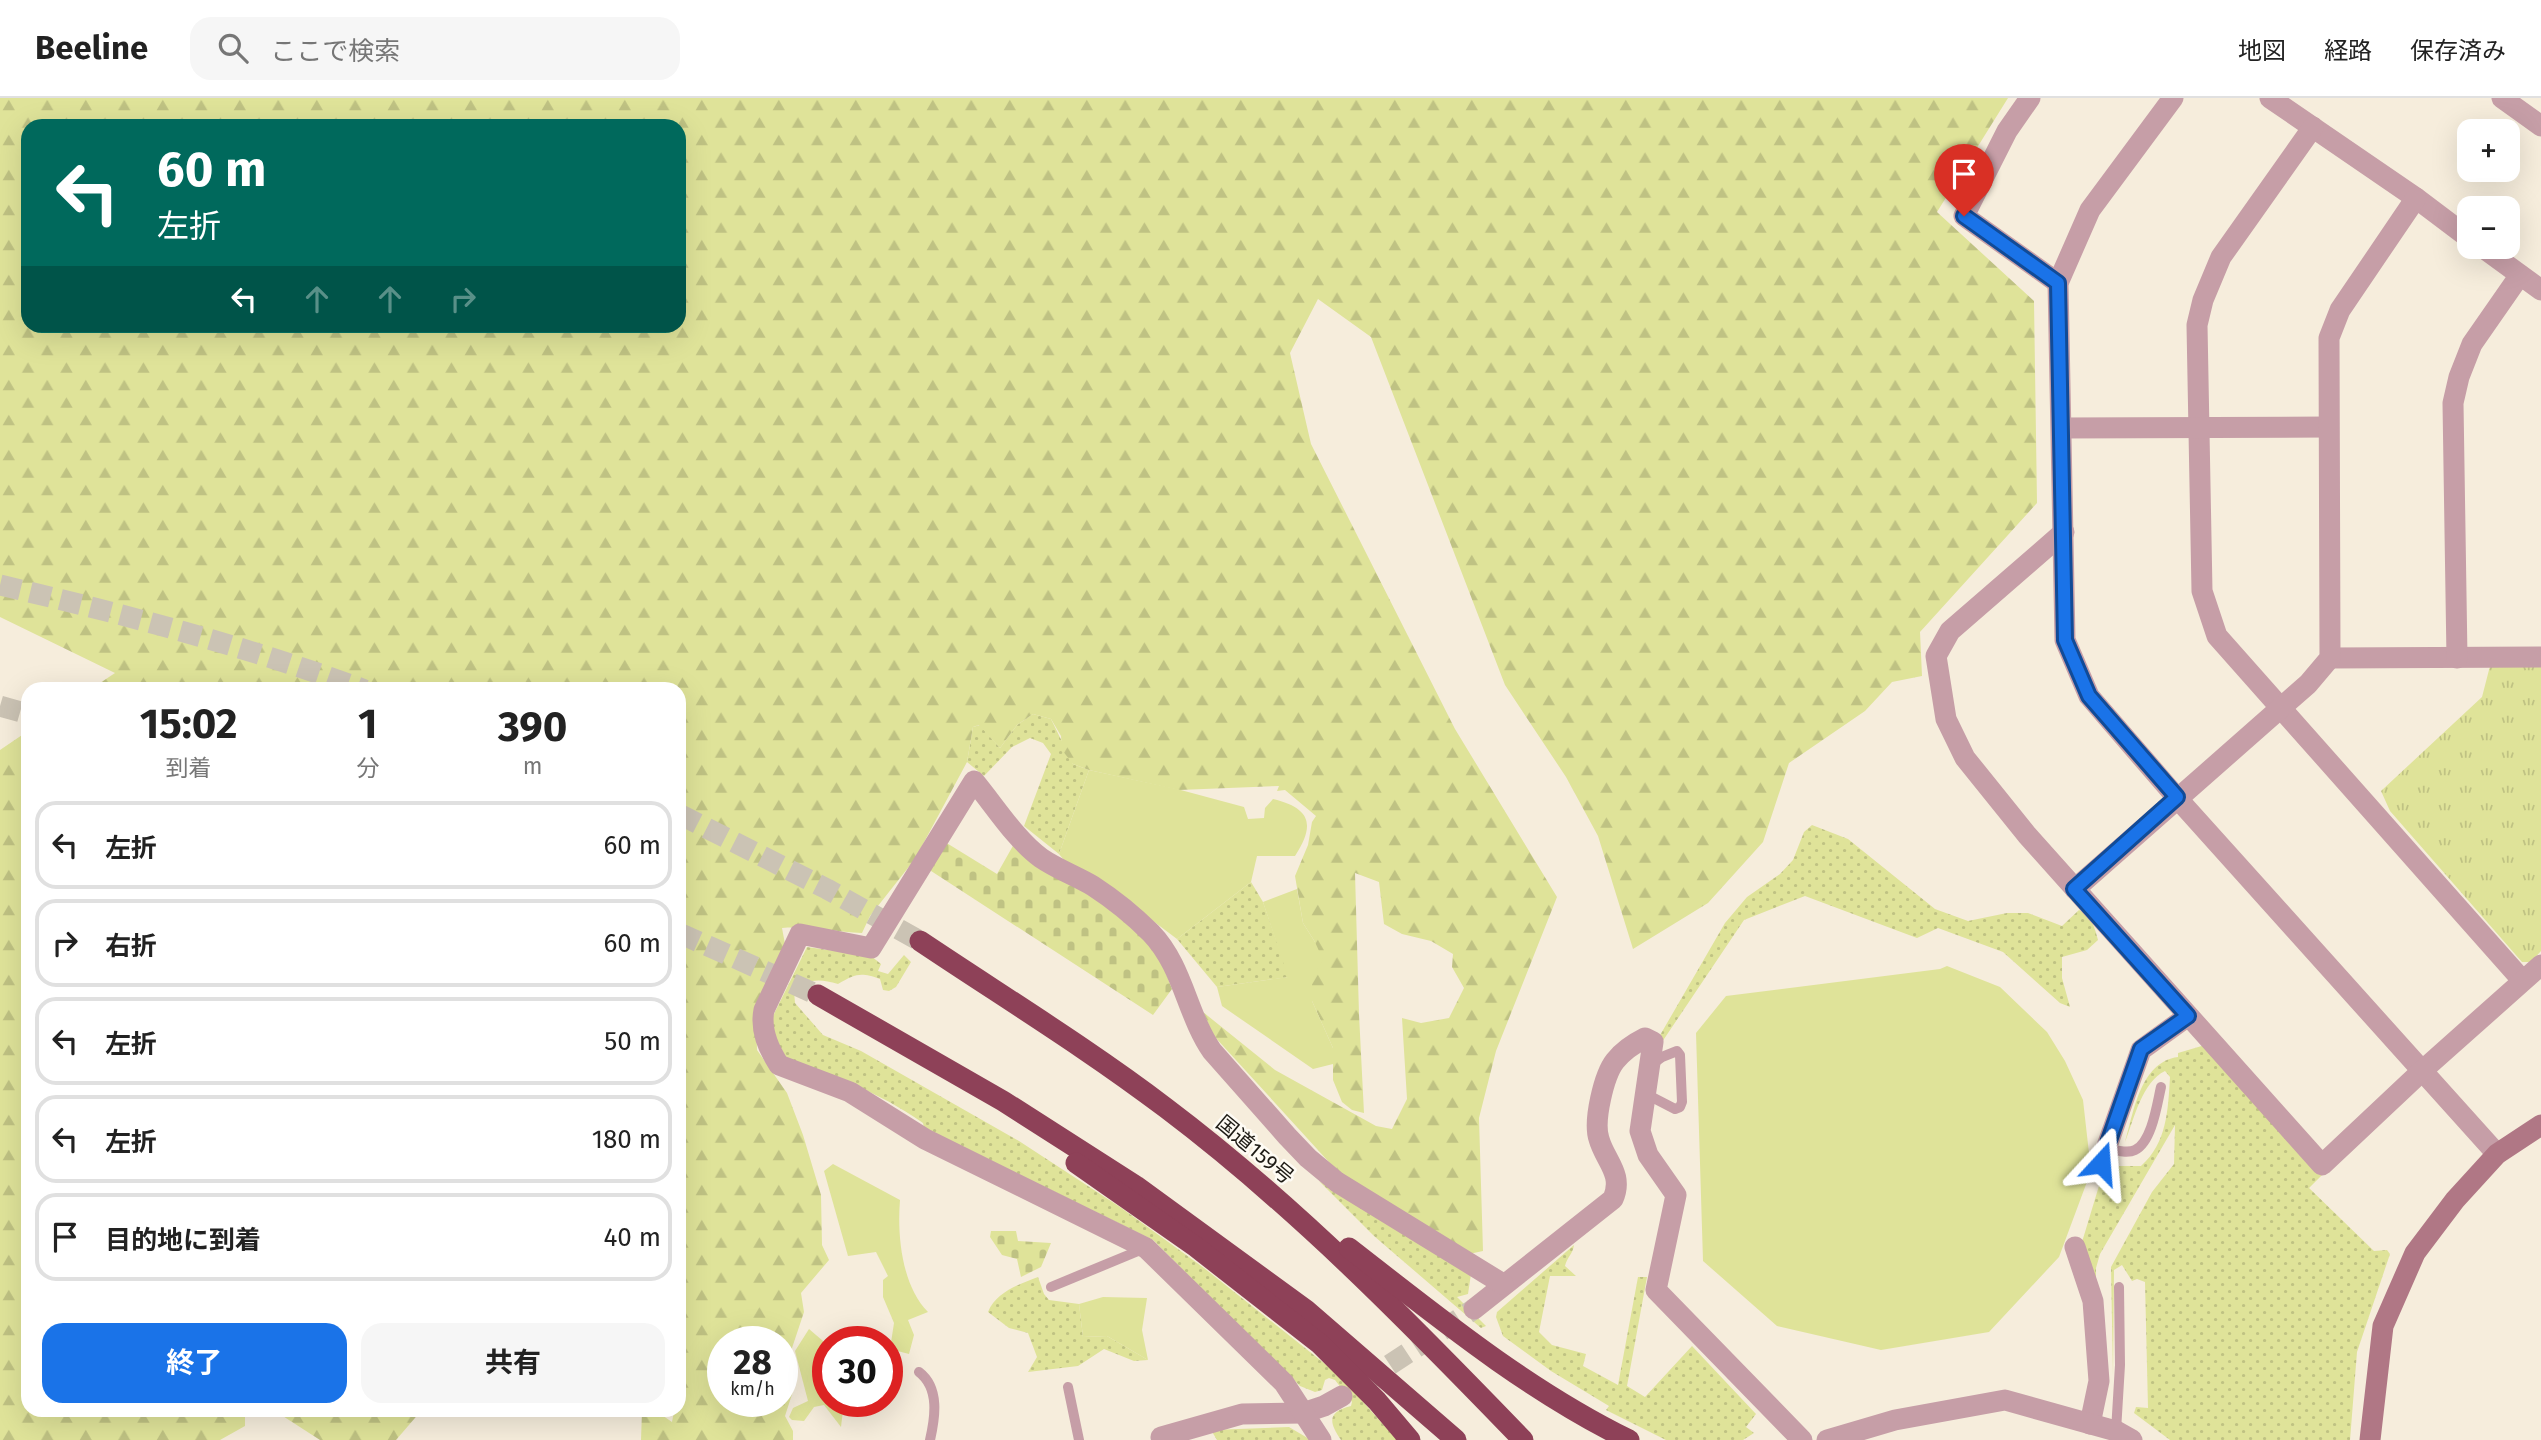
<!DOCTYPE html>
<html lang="ja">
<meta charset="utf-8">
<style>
body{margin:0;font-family:"Fira Sans","Noto Sans JP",sans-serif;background:#f6f6f6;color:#222;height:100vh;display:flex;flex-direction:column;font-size:26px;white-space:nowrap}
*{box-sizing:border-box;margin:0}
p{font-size:23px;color:#767676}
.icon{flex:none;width:38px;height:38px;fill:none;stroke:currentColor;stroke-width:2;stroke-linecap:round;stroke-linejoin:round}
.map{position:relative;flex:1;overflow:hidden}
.panel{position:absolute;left:21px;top:584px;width:665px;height:735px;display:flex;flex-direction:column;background:#fff;border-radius:21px;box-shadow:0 7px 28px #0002}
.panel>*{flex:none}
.banner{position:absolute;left:21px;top:21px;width:665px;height:214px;border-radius:21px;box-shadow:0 7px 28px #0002;background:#00695c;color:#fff;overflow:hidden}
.controls{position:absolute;left:2457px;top:21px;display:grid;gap:14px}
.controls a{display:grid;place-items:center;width:63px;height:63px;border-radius:14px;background:#fff;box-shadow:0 7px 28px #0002;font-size:35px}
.speed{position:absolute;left:707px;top:1228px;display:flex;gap:14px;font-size:35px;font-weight:700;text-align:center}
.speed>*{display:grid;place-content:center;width:91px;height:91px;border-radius:50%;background:#fff;box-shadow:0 7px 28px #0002;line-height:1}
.speed small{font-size:18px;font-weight:400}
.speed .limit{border:10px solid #d22;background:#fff;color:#111}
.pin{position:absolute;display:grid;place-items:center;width:60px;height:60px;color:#fff;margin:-72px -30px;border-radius:50% 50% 50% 0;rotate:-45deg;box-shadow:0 0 7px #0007}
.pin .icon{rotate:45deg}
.me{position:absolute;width:77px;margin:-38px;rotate:19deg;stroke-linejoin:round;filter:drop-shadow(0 0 5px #0008)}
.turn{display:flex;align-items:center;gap:24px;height:147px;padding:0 21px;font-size:32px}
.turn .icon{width:91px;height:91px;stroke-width:2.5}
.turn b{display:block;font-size:49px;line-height:60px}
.lanes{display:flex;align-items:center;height:66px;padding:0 21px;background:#0003;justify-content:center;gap:35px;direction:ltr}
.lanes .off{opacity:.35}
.eta{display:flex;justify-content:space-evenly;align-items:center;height:119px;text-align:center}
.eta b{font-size:42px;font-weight:700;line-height:49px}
.button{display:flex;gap:14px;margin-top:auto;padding:14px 21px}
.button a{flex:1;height:80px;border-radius:21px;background:#1a73e8;color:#fff;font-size:28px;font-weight:700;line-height:80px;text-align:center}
.button a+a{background:#f6f6f6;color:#222}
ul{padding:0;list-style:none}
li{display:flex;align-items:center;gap:21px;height:88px;margin:0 14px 10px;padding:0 7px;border:4px solid #e0e0e0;border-radius:21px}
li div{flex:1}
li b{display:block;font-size:26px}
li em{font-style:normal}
header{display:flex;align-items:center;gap:42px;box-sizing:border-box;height:98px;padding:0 35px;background:#fff;border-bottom:2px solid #e0e0e0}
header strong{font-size:33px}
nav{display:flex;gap:38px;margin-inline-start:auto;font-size:24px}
.search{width:490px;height:63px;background:#f6f6f6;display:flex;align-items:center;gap:18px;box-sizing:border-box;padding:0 24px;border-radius:21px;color:#767676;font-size:26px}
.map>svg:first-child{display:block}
.grass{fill:url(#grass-dots)}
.forest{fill:url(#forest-firs);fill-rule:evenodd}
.cemetery{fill:url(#cemetery-stones)}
.park{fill:url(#park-tufts)}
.garden{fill:#dfe399}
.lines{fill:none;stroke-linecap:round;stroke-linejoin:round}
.street-tunnel{stroke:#cbc3b4;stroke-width:21;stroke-dasharray:21 10;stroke-linecap:butt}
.highway-tunnel{stroke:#cbc3b4;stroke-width:21;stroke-dasharray:21 10;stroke-linecap:butt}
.lane{stroke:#c69ea7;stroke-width:10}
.street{stroke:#c69ea7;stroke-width:21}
.secondary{stroke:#b07785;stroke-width:21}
.highway{stroke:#8e4158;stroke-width:21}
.route-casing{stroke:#114b97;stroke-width:18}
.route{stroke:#1a73e8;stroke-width:12}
.labels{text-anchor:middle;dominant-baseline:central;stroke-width:5;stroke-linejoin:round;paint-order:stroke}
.street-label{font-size:21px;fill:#1e1b15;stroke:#fefbf4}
</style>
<header>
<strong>Beeline</strong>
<div class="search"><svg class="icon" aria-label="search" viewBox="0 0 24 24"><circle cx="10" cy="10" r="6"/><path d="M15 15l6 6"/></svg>ここで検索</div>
<nav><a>地図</a><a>経路</a><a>保存済み</a></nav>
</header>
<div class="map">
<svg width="2541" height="1342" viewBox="0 0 2541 1342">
<defs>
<pattern id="grass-dots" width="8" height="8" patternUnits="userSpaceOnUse" patternTransform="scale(1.75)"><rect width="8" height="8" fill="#dfe399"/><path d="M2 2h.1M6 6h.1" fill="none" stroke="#bfc283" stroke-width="1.8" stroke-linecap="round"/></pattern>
<pattern id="forest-firs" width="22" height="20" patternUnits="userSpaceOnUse" patternTransform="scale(1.75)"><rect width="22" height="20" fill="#dfe399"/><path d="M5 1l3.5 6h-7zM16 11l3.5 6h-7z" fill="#bfc283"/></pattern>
<pattern id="cemetery-stones" width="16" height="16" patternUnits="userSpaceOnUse" patternTransform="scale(1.75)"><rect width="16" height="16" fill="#dfe399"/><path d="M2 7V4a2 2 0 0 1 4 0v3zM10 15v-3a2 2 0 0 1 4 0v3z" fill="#bfc283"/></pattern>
<pattern id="park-tufts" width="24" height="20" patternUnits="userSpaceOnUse" patternTransform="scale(1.75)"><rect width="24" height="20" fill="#dfe399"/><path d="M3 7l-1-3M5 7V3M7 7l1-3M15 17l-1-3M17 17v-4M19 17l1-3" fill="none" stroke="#bfc283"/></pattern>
</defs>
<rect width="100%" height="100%" fill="#f6eddc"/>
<g class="grass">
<polygon points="1033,616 1051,621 1073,666 1089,672 1059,756 1024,728 1051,656 1043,645 1030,640 1012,649 984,678 967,664 973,629 980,627 1000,650 1017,627"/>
<path d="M1812,727L1848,741L1935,811L1968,823L2007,815H2028L2062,828L2079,812C2091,817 2095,830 2098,842L2087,852L2062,859V880L2070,909L2060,905L2003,854L1938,830L1917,840L1805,798L1744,822L1662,944L1659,939L1725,825L1747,799L1780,776L1793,762L1804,734Z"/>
<polygon points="1251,784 1263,804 1289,879 1217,889 1177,841"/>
<path d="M807,849L871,858L881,866L878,873L888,876L904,857L911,864L896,889L889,893L883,892L880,881C860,874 856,876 838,886C820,881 809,880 794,893L795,905L823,937L861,953L1019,1043L1120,1109L1204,1170L1339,1277L1397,1342H1341C1328,1323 1328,1314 1351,1308L1352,1304L1335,1282L1329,1280L1325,1282L1322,1292L1315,1294L1300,1288L1153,1142L924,1030L923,1025C876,992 835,979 782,960L774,939L772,920Z"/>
<path d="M2205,947L2322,1077L2309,1090L2374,1153L2387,1152L2390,1156L2357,1254L2350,1342H2170L2134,1315L2136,1309L2148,1310L2145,1184L2137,1181L2132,1183L2122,1167L2114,1172L2113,1278L2111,1169L2152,1094L2174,1066L2175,1027L2100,1156L2096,1170V1192L2082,1144L2105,1068H2141C2167,1045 2168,1012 2170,979L2165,973C2142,984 2134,1021 2125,1044C2134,1014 2140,964 2178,959V955Z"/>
<polygon points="1319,1083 1471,1176 1468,1196 1457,1199 1486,1228 1481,1230 1374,1138"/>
<path d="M1574,1147C1573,1156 1567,1159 1565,1168L1576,1178H1550L1539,1234L1552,1247L1586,1256L1583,1268L1618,1287L1638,1179H1647L1627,1288L1645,1299L1692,1248L1756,1316L1746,1329L1754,1335L1743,1342H1666L1606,1312L1609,1308L1551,1273L1503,1238L1496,1219L1497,1214Z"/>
<path d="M1038,1179L1044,1196L1049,1202L1079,1206L1083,1239L1107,1238L1148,1262L1134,1263L1104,1251L1078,1268L1028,1274L1037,1259L1028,1235L1009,1230L988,1214C996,1194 1020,1186 1038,1179Z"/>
<polygon points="1289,1329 1311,1342 1217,1342 1211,1332"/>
</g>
<g class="forest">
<path d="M0,0H2008L1937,114L2034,203L2037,405L1920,534L1922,578L1892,584L1865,613L1789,665L1763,744L1708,805L1633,851L1598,738L1566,679L1505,587L1371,239L1318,201L1290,255L1311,346L1455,631L1557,799L1496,953L1479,1020L1483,1153L1469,1156L1338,1074L1214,938L1203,914L1275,972L1376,1028L1392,1031L1407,1001L1402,920L1421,925L1449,920L1464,890L1452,869L1453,856L1431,843L1402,836L1384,826L1379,784L1355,775L1359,916L1364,1015L1352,1012L1342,1004L1333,982V950L1312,903V881L1315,844L1303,825L1295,778L1308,747L1312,724L1316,718L1285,692L1277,693L1279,688L1179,692L1089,672L1073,666L1062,652L1061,638L1051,621L1033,616L1017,627L1000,650L979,627L973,629L967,664L915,761L870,818L862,835C835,834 809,828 782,830L785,846L756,915L757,952L787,995L803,1037L821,1097L822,1147L829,1162L801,1195L804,1214L791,1253L796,1284L785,1318L793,1333V1342H641L642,1313H656L672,1324L674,1313L679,1312V1241L681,1236L679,1228V592L91,591L115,575L0,519ZM28,28H679V228H28ZM723,1244H782V1304H723Z"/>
<polygon points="28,633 28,1312 245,1313 245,1328 220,1342 0,1342 0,652"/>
<polygon points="275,1313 421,1313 396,1342 320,1342"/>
</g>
<g class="cemetery">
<polygon points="945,744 997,776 1014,746 1103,804 1153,849 1159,857 1172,891 1153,917 928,771"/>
<polygon points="991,1133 1016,1133 1018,1143 1051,1145 1041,1169 1021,1179 1017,1161 1002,1157 990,1139"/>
</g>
<polygon class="park" points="2541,566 2541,853 2531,864 2522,864 2390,713 2381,693 2482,599 2490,568"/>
<g class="garden">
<path d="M1089,672L1177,691L1244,709L1248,721L1264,720L1265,710L1273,701C1310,710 1316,726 1295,758H1257L1251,784L1177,841L1092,777L1064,762L1059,756Z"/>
<polygon points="1297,791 1303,825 1315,844 1323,862 1312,881 1312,903 1333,950 1333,966 1313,971 1222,908 1217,889 1288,879 1263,804"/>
<polygon points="1947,868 2000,889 2047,934 2065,963 2083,1002 2091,1073 2059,1159 1989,1234 1881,1252 1777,1228 1703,1163 1696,935 1726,898 1940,871"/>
<path d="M833,1066L900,1102C897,1138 902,1188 928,1214L908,1222L914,1237L909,1256L890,1251L894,1225L883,1199V1182L888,1178L876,1154L848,1158L824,1073Z"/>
<polygon points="1103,1199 1147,1200 1142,1232 1148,1262 1107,1238 1083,1239 1079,1206"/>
<polygon points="809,1231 823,1243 828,1253 828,1304 844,1304 841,1329 824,1307 814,1309 804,1323 792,1322 789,1319 793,1310 808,1303 795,1253"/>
</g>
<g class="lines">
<polyline class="street-tunnel" points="1364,1284 1474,1211"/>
<g class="highway-tunnel">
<path d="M0,487C123,516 246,548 365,592"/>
<polyline points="0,608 28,616"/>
<polyline points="679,716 827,791 920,843"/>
<polyline points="679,835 818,897"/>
</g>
<g class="lane">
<polyline points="1646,996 1675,1011 1680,1009 1682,1004 1680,957 1677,953 1662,959 1650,968"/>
<path d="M2106,1050C2115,1052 2127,1056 2135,1052C2152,1044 2157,1006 2161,989"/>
<polyline points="1051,1189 1143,1151"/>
<path d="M919,1274C940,1290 935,1320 930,1342"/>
<polyline points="1068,1289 1079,1342"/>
<polyline points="2116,1333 2120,1267 2119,1189"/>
</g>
<g class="street">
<polyline points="2030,0 2007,33 1964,118 2058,185"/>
<polyline points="2173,0 2090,112 2058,185 2065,542 2089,598 2177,700 2497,1056"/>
<polyline points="2270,0 2416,100 2469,140"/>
<polyline points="2502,0 2541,28"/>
<polyline points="2313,29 2221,159 2203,202 2197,227 2202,493 2217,538 2522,882"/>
<polyline points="2482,149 2541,192"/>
<polyline points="2062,330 2328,329"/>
<polyline points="2064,434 1950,533 1936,558 1946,621 1965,660 2027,737 2322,1067 2423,972 2541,867"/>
<polyline points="2330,560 2541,559"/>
<polyline points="2457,560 2453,305 2459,279 2472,246 2520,177"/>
<polyline points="2075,791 2308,586 2330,560 2329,240 2340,212 2416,100"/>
<polyline points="2101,1065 2141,952 2188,918"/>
<polyline points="2075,1149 2093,1203 2099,1283 2090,1326"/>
<path d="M1474,1211L1613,1101C1624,1076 1605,1063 1599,1041C1593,1023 1604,977 1615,963C1622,954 1635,945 1645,940L1653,944L1640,1033L1648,1057L1676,1097L1656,1192L1802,1342"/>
<polyline points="1161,1339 1242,1316 1303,1315 1324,1308 1342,1298"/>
<path d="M1321,1342L1284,1285L1146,1150L925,1041L850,994L779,967C768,950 760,932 764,912L800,836L871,850L974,683C994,707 1016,742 1041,760C1057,771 1076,778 1093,788C1113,801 1134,818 1151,835C1183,868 1187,917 1212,953L1287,1038L1308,1060L1337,1084L1503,1186"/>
<polyline points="1827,1342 1895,1322 2005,1302 2116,1333 2132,1342"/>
</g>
<polyline class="secondary" points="2370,1342 2383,1228 2415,1155 2455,1102 2497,1056 2541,1027"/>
<g class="highway">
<path d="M920,843C1002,898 1087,950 1166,1010C1296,1108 1410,1225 1523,1342"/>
<polyline points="818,897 1003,1003 1136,1088 1306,1212 1456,1342"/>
<polyline points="1076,1065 1196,1149 1320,1246 1377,1303 1410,1342"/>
<path d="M1349,1150C1439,1220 1527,1292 1629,1342"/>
</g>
</g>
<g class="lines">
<g class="route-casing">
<polyline id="route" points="1964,118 2058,185 2065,542 2089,598 2177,699 2074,791 2188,918 2141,951 2101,1065"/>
</g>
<use href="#route" class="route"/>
</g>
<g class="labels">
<g class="street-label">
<text transform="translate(1255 1052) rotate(40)">国道159号</text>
</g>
</g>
</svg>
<div class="controls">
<a>+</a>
<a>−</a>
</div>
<div class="speed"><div>28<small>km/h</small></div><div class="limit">30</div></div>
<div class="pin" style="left:1964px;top:118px;background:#d93025"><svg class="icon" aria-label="arrive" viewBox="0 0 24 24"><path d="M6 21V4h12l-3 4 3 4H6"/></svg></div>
<svg class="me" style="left:2101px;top:1065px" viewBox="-20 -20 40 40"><path d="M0-17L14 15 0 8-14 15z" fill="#1a73e8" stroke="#fff" stroke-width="4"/></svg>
<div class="banner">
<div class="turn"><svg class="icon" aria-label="left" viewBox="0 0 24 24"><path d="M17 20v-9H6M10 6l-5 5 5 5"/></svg><div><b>60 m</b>左折</div></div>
<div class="lanes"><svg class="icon" aria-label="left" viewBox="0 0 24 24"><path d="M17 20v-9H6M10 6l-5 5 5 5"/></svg><svg class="icon off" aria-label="ahead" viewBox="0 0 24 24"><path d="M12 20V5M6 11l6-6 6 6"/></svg><svg class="icon off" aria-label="ahead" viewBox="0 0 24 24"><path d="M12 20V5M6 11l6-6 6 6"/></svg><svg class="icon off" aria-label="right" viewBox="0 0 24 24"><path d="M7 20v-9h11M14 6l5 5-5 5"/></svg></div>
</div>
<section class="panel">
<div class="eta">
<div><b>15:02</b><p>到着</p></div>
<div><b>1</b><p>分</p></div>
<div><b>390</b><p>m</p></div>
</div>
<ul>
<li><svg class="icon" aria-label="left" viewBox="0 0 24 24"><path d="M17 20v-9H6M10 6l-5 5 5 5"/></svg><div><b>左折</b></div><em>60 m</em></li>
<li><svg class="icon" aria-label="right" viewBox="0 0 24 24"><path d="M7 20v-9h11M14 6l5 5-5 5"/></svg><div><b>右折</b></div><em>60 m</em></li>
<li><svg class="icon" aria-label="left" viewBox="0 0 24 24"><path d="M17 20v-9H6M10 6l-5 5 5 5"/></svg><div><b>左折</b></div><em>50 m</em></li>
<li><svg class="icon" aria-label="left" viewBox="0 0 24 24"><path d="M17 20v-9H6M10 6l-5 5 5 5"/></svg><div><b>左折</b></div><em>180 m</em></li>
<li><svg class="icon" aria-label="arrive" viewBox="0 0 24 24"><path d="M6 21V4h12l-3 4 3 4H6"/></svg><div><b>目的地に到着</b></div><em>40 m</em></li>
</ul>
<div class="button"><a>終了</a><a>共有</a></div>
</section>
</div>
